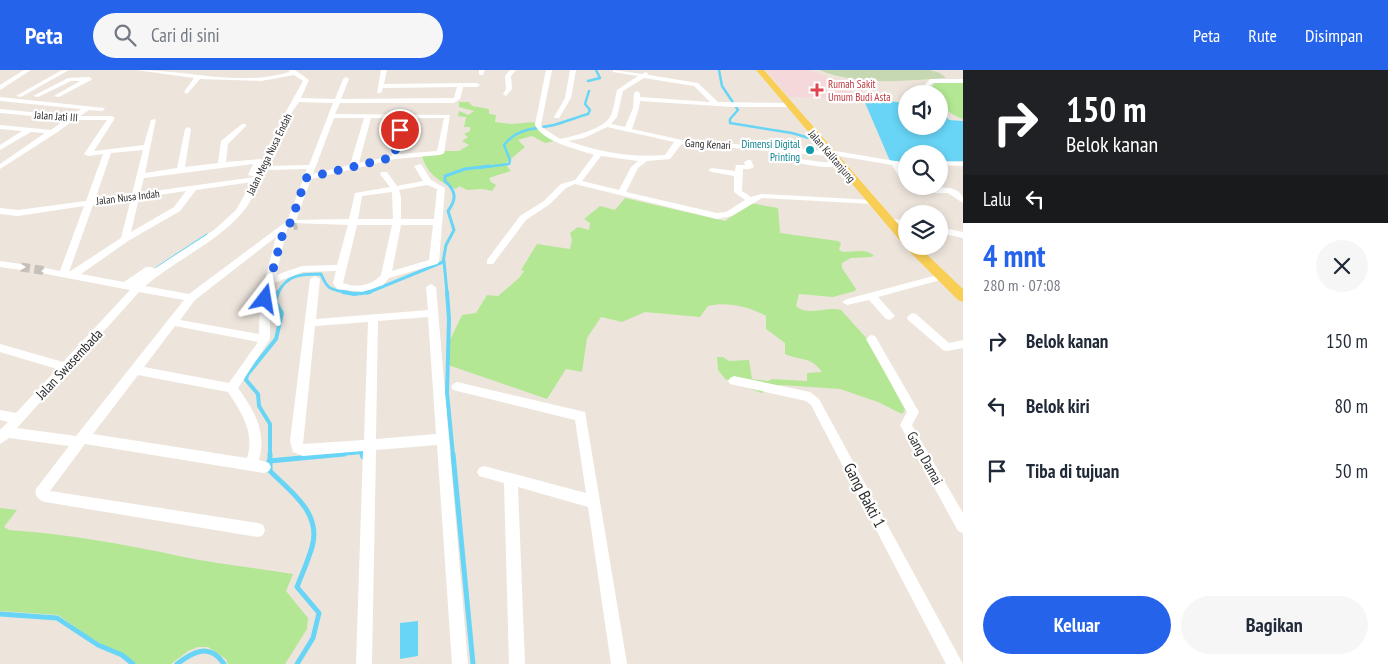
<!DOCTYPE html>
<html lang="id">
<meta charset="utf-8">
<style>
body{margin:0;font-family:"PT Sans Narrow",sans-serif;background:#f6f6f7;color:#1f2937;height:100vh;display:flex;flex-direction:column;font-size:19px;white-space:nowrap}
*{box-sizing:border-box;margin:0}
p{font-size:16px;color:#747a83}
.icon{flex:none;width:28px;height:28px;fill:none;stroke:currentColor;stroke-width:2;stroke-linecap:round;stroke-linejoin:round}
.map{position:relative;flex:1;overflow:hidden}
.side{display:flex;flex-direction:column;background:#fff;width:425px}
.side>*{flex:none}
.guide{background:#202124;color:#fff;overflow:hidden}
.buttons{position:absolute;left:898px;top:15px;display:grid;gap:10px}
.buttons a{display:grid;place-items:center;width:50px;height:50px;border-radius:50%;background:#fff;box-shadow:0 2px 8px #0003;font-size:25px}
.pin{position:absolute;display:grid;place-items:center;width:42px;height:42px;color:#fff;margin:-21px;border:2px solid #fff;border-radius:50%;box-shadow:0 1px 5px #0007}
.me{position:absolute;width:55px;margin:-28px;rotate:14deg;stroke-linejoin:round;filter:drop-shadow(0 0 4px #0008)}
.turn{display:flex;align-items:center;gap:18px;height:105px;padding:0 20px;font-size:22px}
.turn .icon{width:65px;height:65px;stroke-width:2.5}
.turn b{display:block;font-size:35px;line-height:42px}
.then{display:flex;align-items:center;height:48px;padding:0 20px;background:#0003;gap:10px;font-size:19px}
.round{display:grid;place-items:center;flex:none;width:52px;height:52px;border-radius:26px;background:#f6f6f7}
.head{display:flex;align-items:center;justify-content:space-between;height:85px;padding:0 20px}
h1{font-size:30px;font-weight:800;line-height:38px;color:#2563eb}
.cta{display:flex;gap:10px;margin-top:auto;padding:10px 20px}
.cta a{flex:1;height:58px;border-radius:30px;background:#2563eb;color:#fff;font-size:20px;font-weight:800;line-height:58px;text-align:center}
.cta a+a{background:#f6f6f7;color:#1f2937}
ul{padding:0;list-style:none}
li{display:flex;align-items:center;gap:15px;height:65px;padding:0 20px}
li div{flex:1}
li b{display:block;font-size:19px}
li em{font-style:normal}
header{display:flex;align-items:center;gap:30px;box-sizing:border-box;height:70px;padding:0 25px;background:#2563eb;color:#fff}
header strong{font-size:24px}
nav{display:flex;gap:28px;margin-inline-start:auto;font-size:18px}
.search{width:350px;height:45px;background:#f6f6f7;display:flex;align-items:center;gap:12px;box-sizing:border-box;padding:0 18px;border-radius:28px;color:#747a83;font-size:19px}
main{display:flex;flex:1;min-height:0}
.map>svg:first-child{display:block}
.medical{fill:#f5d8da}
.green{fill:#b3e794}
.cemetery{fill:#c6d8b2}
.water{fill:#68d5f6}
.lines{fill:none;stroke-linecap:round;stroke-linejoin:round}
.stream-far3{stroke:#68d5f6;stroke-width:2.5}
.stream-far2{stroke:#68d5f6;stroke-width:3}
.stream-far1{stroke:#68d5f6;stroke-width:4}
.stream{stroke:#68d5f6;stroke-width:5}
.minor-tunnel{stroke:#c6c0b8;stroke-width:9;stroke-dasharray:9 4.5;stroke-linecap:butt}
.minor{fill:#fff;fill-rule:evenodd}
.major{fill:#f9ce55;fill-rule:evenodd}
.route{stroke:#2563eb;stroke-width:9;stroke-dasharray:0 16.2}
.health-dot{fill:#e0444e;stroke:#fff;stroke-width:2}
.culture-dot{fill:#0f9aa8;stroke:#fff;stroke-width:2}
.labels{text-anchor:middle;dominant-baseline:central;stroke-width:4.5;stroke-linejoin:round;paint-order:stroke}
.far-health-label{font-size:11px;fill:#be3a42;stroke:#fff;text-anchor:start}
.far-street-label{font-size:11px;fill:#2a2a2a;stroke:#fff}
.far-culture-label{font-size:11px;fill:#0d838f;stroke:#fff;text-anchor:end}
.street-label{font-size:14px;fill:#2a2a2a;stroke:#fff}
.near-street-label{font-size:16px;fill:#2a2a2a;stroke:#fff}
</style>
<header>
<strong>Peta</strong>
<div class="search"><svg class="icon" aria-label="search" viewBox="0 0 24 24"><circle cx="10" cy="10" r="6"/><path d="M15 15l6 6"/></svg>Cari di sini</div>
<nav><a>Peta</a><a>Rute</a><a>Disimpan</a></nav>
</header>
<main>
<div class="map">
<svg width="963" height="594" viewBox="0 0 963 594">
<rect width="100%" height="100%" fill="#ede5dc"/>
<polygon class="medical" points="766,0 810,0 831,8 841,9 847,14 857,29 788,27"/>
<g class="green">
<path d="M963,11V49C952,45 939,37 939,24H936L932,17L935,12Z"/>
<path d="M459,32H469L472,36L489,39V44L496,45L495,52L512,54L534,52L536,57L554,71L545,73L532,66L518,70L525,77L505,94L511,101L489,108L491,112L496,115L492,121L482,119L467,120L459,116L456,119C440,112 427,104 422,86L444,84L445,81H459L469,75L462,71L468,67L464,64L470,61V57H464L466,47L458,46L459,41L468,45L474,41L459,37Z"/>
<path d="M625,128L725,151L750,133L778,138L780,163L838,171L841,173L839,180L843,182C853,182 867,178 874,186L871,187L851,188L842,193V198L856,219L855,221L833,227L799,224L796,236C808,247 826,236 841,240L869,271L905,340L902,344L878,332L840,319L781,315L762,323L725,309L718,300L717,287H723L729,291L749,290L752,309L768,311L772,309L807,311V303L822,302C809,285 803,292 785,284V273L766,259V246C751,237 726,231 708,236L700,247L645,242L622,252L601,247L587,268L582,302L566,299L547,329L448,295V274L462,245L476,243L487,225L498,226L519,208L524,201L521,200L537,174L570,179L572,170L570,163L578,157L589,160L590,153L584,149L600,136L615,140Z"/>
<path d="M0,438L17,440L4,457L9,460C67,464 123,474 179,486C217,494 255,498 293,504L286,521L308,548L307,559L285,594H228L226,589L208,577H198L188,581L171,594H136L88,566L58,545L0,541Z"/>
</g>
<path class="cemetery" d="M819,0H930L940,3L946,8C904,11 859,16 819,0Z"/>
<g class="water">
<polygon points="863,28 905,33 906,56 939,56 939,38 949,50 963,51 963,91 939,92 939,84 906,84 906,92 890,91"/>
<polygon points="418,551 418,586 400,589 400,553"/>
</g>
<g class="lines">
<g class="stream-far3">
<polyline points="719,0 722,16 738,40 730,49 730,53 792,63 809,68"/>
<polyline points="588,11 600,8 596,0"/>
<path d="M478,98L509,94L510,90L504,75C517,58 534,59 554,55C565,52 577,47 588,44L590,40L585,34L589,21"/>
</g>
<g class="stream-far2">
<polyline points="444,191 447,223"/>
<polyline points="157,198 207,165"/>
<path d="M278,223C287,204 302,204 321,204C328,221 331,219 349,223"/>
<path d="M367,223L443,192L446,175L454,160L448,141C457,129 456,121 445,111V106L465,99L489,96"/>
</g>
<g class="stream-far1">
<polyline points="343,222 354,224 370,222"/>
<polyline points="447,222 449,249 447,323 453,385"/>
<polyline points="270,385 270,354 259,336 258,324 246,310 247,305 276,269 282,243 275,231 278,222"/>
<polyline points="331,385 361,382 362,385"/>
</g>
<g class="stream">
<path d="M270,384V401C291,422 322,443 312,477C308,491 302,504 297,517L319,543L313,568L297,594"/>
<polyline points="362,384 363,387"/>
<polyline points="453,384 473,594"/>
<polyline points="269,391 344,384"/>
<polyline points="0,544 57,548 98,575 122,585 133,594"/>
<path d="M177,594C194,581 210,573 224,594"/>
</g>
<g class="minor-tunnel">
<polyline points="293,156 297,155"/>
<polyline points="21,197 46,201"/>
</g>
<g class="minor">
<polygon points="24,0 31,0 0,20 0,15"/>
<polygon points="62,0 69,0 21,27 16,26"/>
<path d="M136,0C187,0 240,17 290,2L288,0H295L309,10L301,28L335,29L343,9L346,7L349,9L341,29L454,28L457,17L383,18L381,23H377L381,0H387L384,14L477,13L480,15L477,17H463L460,29L454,33H340L335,44L450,45L444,83L440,85L395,89L311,109L296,150L349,149L355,123L390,117L380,104L381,102H387L397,116L423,111L414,96L421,94L431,110L445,118L439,192L437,194L389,208L383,215L362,222L337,219L333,213L336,201L303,202L274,213L270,229V269L238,318C254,340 267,362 259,390L269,393L271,397L269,401L264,403L85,374L50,421L258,453L263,455L265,460L263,465L258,467L45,432C39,430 34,426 36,419L69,376L9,368L0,374V360L8,352L0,350V340L16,343L57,299L0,282V274L63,292L130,220L46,204L41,201L46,198L60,201L84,136L18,146L0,144V138L18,140L86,131L103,84L88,86L84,84L107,50H74L56,63L0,99V94L45,63L31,62L0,80V75L22,61L0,59V55L51,60L66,49L0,43V39L71,46L81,39L0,31V27L104,38L105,39L102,41L89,40L80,46H112L115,48L94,81L144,75L151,50L156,49L145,103L177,98L185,59L188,57L191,59L185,97L218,93L221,71L242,54H246V56L228,74L226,92L261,89L262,91L257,104L284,45L303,11L294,5L261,11L200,9L187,24L184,22L194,8ZM299,32L333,33L309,95L269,96L290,45ZM334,48H364L350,95L313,104ZM371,48H399L392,86L359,93ZM406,48H444L437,81L399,84ZM143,80L132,124L95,130L111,83ZM253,94L248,105L255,107L140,123L144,108ZM307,99L302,108L303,110L287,151L189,224L145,216C176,190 214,174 241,144C252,132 258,114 266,100ZM252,112L236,140L214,160L154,199L152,197H146L124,212L81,204L128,171L180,141L196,120ZM427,115L437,119L434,149H401V127L399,120ZM186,121L174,137L131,162L139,128ZM392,122L393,149H358L362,126ZM131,129L121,168L69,202L93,135ZM294,153L348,155L337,195L302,196L276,205L287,159ZM357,155H392L381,205C372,216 355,218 343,213ZM401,155H433L429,190L392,201ZM276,167L260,229L259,264L180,250L195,230ZM139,222L184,230L76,366L17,358ZM175,256L258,272L229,313L144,297ZM138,305L228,322C242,343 255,363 247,388L93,364Z"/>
<polygon points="479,0 485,0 483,5 479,5"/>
<polygon points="510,0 516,0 511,6 512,19 506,26 503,24 506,19 505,6"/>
<path d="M546,0H552L541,55L543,58L560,69C574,66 603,59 610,47C614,40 615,28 617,20L638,6L613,2V0L642,4L646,2L649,5L698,13L718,32L789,33L792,35L789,37H733L640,31L639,38L632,59L682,70L826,81L829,80L895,91H898L906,106V116L950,118L958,121L963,127V133L948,123H922L906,118L892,95L833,85L830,86L683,74L680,76L670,89L647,91L638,98L626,122L717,143L726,142L745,130L734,122V106L712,102L708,100L712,98L735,101L736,95H745L744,92L748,90H751L754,97L750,99H743L742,121L751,127L761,124L873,130L877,132L873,134L762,128L732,146L717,149L575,114L566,118L550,134L526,150L493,194H487V190L520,146L544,131L561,114L575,110L594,85C577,79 543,72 535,55ZM644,8L694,16L710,32L640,27V23L637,21L634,23L633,38L625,57L611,54L617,47L623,21ZM607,57L674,72L665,85C630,88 601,82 568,71L584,68ZM601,86L638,91L631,97L619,120L582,111Z"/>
<polygon points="570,0 576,0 571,28 559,48 555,48 554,47 565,28"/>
<polygon points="89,7 92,9 91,10 59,27 54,26 80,11 71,11 38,27 33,26 68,8"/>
<polygon points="963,9 963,13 932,13 930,16 935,24 929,24 924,16 930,9"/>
<polygon points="906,32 906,36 903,35 903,33"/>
<path d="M779,86L822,92H840L844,94C832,102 796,92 782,90H779Z"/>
<polygon points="939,91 963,92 963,96 939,95"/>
<polygon points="890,149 906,150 906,156 887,154 886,152"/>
<polygon points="939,157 963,162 963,168 939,163"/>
<polygon points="0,191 21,194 26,197 21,200 0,197"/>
<polygon points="941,204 944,205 946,207 944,209 878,227 895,246 890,250 886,249 869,230 847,235 842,232 847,229"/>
<path d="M315,206L320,209L316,249L428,240L426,217L431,214L436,217L468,594H452L437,375L376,380L372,594H356L363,381L303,386L293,382L290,371L310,209ZM428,247L436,364L376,369L378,251ZM368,252L364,370L303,374L315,256Z"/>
<polygon points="912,243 916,244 949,273 963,270 963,278 947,281 943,280 908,250 907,247"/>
<polygon points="871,265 875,266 919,342 912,355 963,443 963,463 958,461 900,355 907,342 866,269"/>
<polygon points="734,306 810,322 819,329 963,594 946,594 811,335 806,331 730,314 728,311 730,308"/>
<polygon points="457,312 585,342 627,594 611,594 588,437 518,417 525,594 509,594 504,413 479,406 477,402 479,398 484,396 586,423 575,350 453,320 451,317 453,314"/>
</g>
<g class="major">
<polygon points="756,0 764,0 906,163 906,174 902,173"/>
<polygon points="906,174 906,176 918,176 963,219 963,232 958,230 907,179 905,176"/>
</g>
</g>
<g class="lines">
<polyline class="route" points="265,229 284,159 291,152 306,108 394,87 400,60"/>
</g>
<path class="health-dot" d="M814.5 12.5h5v5h5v5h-5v5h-5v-5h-5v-5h5z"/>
<circle class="culture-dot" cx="810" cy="80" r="5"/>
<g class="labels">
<g class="far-health-label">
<text x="828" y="14">Rumah Sakit<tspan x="828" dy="13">Umum Budi Asta</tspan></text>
</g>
<g class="far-street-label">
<text transform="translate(56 46) rotate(4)">Jalan Jati III</text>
<text transform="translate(708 74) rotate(3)">Gang Kenari</text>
<text transform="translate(269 84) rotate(-64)">Jalan Mega Nusa Endah</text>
<text transform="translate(832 86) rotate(49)">Jalan Kalitanjung</text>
<text transform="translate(128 127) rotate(-7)">Jalan Nusa Indah</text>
</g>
<g class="far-culture-label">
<text x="800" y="74">Dimensi Digital<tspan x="800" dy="13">Printing</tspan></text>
</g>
<g class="street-label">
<text transform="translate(69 294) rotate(-47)">Jalan Swasembada</text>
<text transform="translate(925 388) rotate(61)">Gang Damai</text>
</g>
<g class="near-street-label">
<text transform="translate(865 425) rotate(62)">Gang Bakti 1</text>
</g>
</g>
</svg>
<div class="buttons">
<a><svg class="icon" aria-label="sound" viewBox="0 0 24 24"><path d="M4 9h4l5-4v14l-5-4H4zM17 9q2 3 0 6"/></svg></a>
<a><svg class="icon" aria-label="search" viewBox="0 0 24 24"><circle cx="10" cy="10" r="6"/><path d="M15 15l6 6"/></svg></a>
<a><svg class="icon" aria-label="layers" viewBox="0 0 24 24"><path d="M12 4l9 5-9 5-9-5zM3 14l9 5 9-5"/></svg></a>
</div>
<div class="pin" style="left:400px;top:60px;background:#d93025"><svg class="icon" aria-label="arrive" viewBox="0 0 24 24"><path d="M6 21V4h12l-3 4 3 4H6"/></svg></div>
<svg class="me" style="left:265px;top:229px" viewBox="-20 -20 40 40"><path d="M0-17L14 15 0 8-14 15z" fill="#2563eb" stroke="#fff" stroke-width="4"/></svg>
</div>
<section class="side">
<div class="guide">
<div class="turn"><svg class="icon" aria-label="right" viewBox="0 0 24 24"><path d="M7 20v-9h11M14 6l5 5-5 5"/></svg><div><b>150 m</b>Belok kanan</div></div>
<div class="then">Lalu<svg class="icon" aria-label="left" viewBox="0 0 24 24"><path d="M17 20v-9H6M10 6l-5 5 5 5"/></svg></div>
</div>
<div class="head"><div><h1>4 mnt</h1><p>280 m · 07:08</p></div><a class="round"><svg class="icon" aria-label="close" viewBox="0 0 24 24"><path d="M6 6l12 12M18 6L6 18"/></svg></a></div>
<ul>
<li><svg class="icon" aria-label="right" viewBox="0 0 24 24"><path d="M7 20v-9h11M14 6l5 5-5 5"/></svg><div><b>Belok kanan</b></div><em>150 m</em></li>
<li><svg class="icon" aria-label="left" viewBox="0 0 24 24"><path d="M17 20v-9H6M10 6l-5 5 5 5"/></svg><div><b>Belok kiri</b></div><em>80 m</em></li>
<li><svg class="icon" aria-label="arrive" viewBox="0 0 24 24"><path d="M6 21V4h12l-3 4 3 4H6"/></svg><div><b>Tiba di tujuan</b></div><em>50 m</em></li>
</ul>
<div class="cta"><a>Keluar</a><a>Bagikan</a></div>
</section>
</main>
